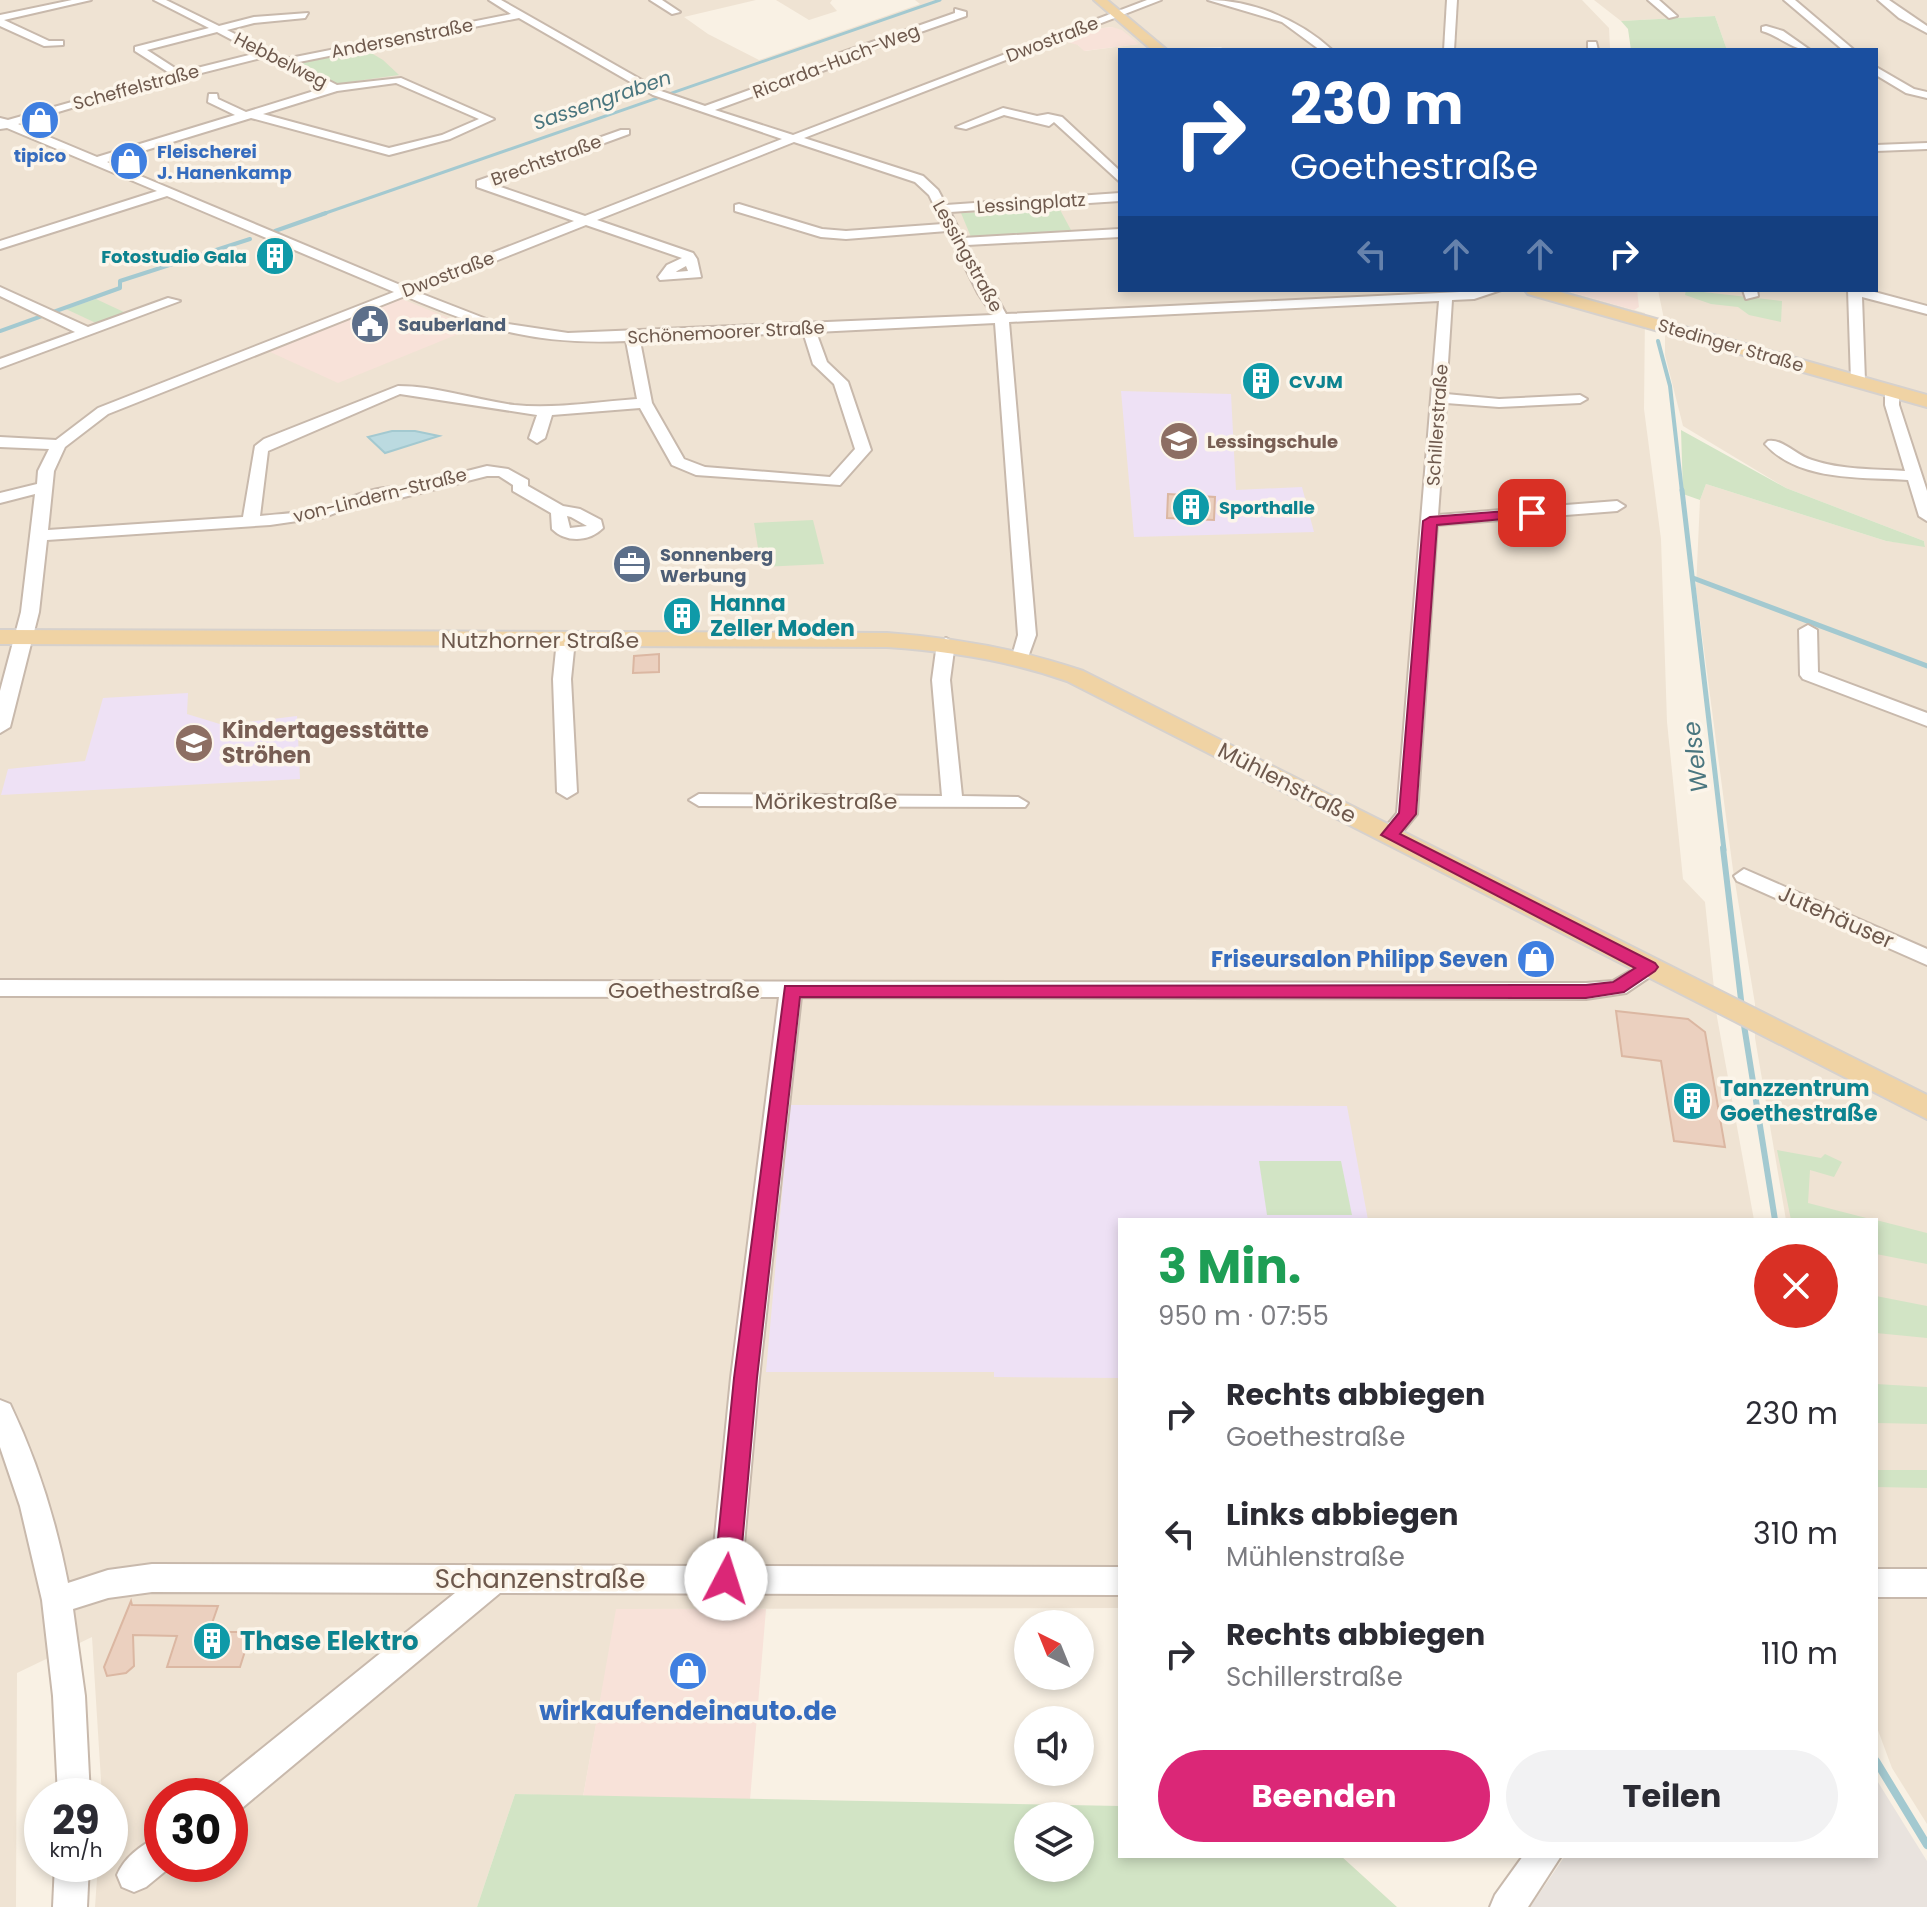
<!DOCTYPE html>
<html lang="de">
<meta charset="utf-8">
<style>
body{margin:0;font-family:Poppins,sans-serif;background:#f2f2f3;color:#2b2b33;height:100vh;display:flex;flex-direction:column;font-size:30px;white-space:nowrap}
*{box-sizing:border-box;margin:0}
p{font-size:26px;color:#7c7c81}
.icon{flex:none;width:44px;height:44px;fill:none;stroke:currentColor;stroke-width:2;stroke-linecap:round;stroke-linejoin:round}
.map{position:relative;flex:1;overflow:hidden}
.details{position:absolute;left:1118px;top:1218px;width:760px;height:640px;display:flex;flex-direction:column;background:#fff;border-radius:0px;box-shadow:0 4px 12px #0003}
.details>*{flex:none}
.banner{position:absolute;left:1118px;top:48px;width:760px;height:244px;border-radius:0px;box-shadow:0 4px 12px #0003;background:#1a4fa0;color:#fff;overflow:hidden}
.needle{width:52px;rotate:317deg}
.controls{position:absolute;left:1014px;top:1610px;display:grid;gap:16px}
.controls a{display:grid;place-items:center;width:80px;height:80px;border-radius:50%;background:#fff;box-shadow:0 4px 12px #0003;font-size:40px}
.speed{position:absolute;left:24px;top:1778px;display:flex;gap:16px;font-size:40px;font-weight:700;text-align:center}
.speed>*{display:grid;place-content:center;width:104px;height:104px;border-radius:50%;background:#fff;box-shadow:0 4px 12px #0003;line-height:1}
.speed small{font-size:20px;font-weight:400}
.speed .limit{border:12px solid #d22;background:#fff;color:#111}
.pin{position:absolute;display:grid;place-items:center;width:68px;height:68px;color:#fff;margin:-34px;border-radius:16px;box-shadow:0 4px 12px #0006}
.me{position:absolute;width:88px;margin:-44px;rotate:5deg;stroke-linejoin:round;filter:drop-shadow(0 0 6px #0008)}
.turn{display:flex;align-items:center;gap:28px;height:168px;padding:0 40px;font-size:36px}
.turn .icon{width:104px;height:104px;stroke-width:2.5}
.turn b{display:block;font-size:56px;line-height:68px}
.lanes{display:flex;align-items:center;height:76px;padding:0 40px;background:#0003;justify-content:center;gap:40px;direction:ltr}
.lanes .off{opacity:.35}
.round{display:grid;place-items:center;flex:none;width:84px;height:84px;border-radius:42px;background:#f2f2f3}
.overview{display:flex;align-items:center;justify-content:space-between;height:136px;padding:0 40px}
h1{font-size:48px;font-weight:700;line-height:60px;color:#1e9e55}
.primary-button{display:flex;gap:16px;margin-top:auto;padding:16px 40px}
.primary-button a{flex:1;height:92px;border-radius:48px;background:#db2777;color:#fff;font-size:32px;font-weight:700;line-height:92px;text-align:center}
.primary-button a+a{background:#f2f2f3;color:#2b2b33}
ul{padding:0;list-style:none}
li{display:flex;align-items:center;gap:24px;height:120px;padding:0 40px}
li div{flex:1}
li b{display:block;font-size:30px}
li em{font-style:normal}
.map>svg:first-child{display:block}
.residential{fill:#efe3d3;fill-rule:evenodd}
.commercial{fill:#f8e2d9}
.industrial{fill:#e9e3de}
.education{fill:#eee1f5}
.green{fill:#d2e4c5;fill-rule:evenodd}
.water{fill:#bbdae0;stroke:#a3c9d0;stroke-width:2}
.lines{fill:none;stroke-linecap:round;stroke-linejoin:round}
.stream-far4{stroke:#a3c9d0;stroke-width:3}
.stream-far3{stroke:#a3c9d0;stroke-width:4}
.stream-far2{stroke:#a3c9d0;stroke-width:5}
.stream-far1{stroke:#a3c9d0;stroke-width:6}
.stream{stroke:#a3c9d0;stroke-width:8}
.building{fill:#ebd0bf;stroke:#dbb7a2;stroke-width:2}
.minor-casing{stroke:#c8b9ac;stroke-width:4}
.major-casing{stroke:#d6d1cd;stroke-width:4}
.minor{fill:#fff;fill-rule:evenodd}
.major{fill:#f0d3a4;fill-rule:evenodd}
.route{fill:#db2777;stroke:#8e194d;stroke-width:2}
.labels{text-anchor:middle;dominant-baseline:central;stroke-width:7;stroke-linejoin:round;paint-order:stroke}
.far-street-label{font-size:18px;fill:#6e594d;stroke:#fcf5ea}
.far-shop-label{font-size:18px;font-weight:bold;fill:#366cbe;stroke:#fcf5ea;text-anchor:start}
.far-culture-label{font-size:18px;font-weight:bold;fill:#0d838f;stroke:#fcf5ea;text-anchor:start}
.far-service-label{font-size:18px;font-weight:bold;fill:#4e5e75;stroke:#fcf5ea;text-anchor:start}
.far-education-label{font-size:18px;font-weight:bold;fill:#785e54;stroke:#fcf5ea;text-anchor:start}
.far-water-label{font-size:20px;font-style:italic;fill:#4a767f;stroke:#fcf5ea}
.culture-label{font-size:22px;font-weight:bold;fill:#0d838f;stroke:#fcf5ea;text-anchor:start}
.street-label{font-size:22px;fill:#6e594d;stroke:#fcf5ea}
.education-label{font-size:22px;font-weight:bold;fill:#785e54;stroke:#fcf5ea;text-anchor:start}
.shop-label{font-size:22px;font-weight:bold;fill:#366cbe;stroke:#fcf5ea;text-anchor:end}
.water-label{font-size:24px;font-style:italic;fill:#4a767f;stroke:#fcf5ea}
.near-street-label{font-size:26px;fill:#6e594d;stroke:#fcf5ea}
.near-culture-label{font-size:26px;font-weight:bold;fill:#0d838f;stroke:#fcf5ea;text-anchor:start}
.near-shop-label{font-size:26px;font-weight:bold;fill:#366cbe;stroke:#fcf5ea}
</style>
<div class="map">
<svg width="1927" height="1907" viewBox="0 0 1927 1907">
<rect width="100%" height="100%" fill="#f9f1e4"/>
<g class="residential">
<path d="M0,0H756L684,17L708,34L759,60L920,4L915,0H1582L1609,28L1610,48L1225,50L1221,47L1120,50V290H1563L1645,313L1644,409L1661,539L1667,722L1683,879L1705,902L1717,1017L1754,1220H1120V1608L617,1609L583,1797L515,1794L477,1907H95L98,1864H110V1796H102L92,1637L17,1673L16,1907H0ZM1112,27L1138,44L1085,51L1078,45L1095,29ZM162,1796H230V1864H162Z"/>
<polygon points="776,0 832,0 830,3 837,11 809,20"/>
<polygon points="1594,0 1927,0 1927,1824 1892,1768 1876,1725 1876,1220 1786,1220 1755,1038 1755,1004 1733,870 1696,589 1700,500 1706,484 1886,541 1925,546 1924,541 1786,488 1683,426 1665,355 1665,324 1658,290 1876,290 1876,50 1727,50 1715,16 1621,21"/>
</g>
<g class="commercial">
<polygon points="1112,27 1122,30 1139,44 1084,51 1078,45 1063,41 1095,29"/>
<polygon points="1563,290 1637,290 1639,307 1634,310"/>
<polygon points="402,299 473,328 338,383 268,351"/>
<polygon points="616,1609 766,1609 750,1800 583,1797"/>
</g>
<polygon class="industrial" points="1876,1779 1927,1861 1927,1907 1530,1907 1565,1856 1876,1856"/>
<g class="education">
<polygon points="1121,391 1231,394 1236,490 1302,487 1314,532 1134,537"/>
<polygon points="188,693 187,714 223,725 297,716 300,779 1,795 8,769 85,761 103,698"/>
<polygon points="790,1105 1347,1106 1368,1220 1120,1220 1120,1378 994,1377 994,1372 766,1372"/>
</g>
<g class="green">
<polygon points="1715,16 1727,50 1631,50 1628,29 1621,21"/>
<polygon points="361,47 383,60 399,75 335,84 295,64"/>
<polygon points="1059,208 1071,230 971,237 961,213"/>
<polygon points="1686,290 1782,301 1781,322 1749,315 1738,307 1711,304 1685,295"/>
<polygon points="96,299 126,313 98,324 66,309"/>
<polygon points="1681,430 1786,488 1924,541 1925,547 1886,541 1706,484 1700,500 1683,494"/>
<polygon points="813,520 824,564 761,567 754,523"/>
<polygon points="1777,1150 1821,1158 1825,1154 1842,1162 1834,1177 1810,1170 1808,1203 1874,1220 1791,1220"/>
<polygon points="1259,1161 1341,1161 1352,1215 1267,1215"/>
<polygon points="1876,1220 1927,1233 1927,1264 1876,1254"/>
<polygon points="1876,1296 1927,1306 1927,1338 1876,1333"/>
<polygon points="1876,1384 1927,1387 1927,1424 1876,1423"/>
<polygon points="1876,1470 1927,1470 1927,1488 1876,1487"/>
<path d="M515,1794L1120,1806V1856H1341L1397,1907H477ZM1080,1816V1868H1028V1816Z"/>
</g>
<polygon class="water" points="392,431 415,431 439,436 385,453 368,437"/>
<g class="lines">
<polyline class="stream-far4" points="320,215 940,0"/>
<g class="stream-far3">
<polyline points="275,231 326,213"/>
<polyline points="0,331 120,288 120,281 250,239"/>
<polyline points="1658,341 1670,386 1682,492"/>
</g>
<g class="stream-far2">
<polyline points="1682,490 1724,850"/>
<polyline points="1693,578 1927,666"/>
</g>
<g class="stream-far1">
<polyline points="1723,848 1742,1008"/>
<polyline points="1743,1019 1775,1220"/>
</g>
<polyline class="stream" points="1876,1761 1927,1845"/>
</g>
<g class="building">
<polygon points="1168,494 1215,497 1214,520 1167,518"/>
<polygon points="659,654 659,672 633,673 634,656"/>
<polygon points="1616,1011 1688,1019 1705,1032 1725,1147 1674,1141 1661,1061 1622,1056"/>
<polygon points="131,1601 132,1605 218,1606 209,1632 251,1632 240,1667 167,1667 177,1636 133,1635 134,1666 126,1673 107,1676 104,1667"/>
</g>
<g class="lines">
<g class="minor-casing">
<g id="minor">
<polygon points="72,0 91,0 4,20 49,41 63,41 63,45 44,46 0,26 0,15"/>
<path d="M154,0H166L219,26L254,17L308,13L305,18L254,23L227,30L285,59L511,14L489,0H501L661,91L705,106L827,62L829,57L955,13V9L966,12V16L838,61L836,66L715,110L793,135L1147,0H1161L804,138L923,176L938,190L946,205L1120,193V201L950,212L963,238L1120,229V237L967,245L1006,314L1501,290L1474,299L1452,300L1446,394L1499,399L1580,395L1587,399L1580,403L1499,407L1446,403L1438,515L1617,501L1625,506L1617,511L1437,525L1417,814L1396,840L1389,841L1379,835L1397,813L1439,301L1009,322L1036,635L1027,660H1015L1012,656L1018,635L995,323L816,332L827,362L848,382L871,450L840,485L696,475L672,465L640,408L552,415L545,438L537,443L529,438L537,415L400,394L268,451L260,516C279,514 303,513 322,508C347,500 373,485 400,488L487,466L508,469L528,480V486L563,506L580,509L601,520L603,528C589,542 566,543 552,529L551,513L513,491V485L499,476H487L400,498L391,497L353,506L325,517L270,525L47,540L39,612L10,727L0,733V691L21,612L35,494L0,503V493L37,484L38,471L49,449L0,447V437L56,440L98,408L394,292L167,196L0,249V241L157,191L7,128L0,129V118L8,120L171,74L135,51V47L209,28ZM519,18L653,95L782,139L585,216L492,184L629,134V130H621L477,181V187L574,221L405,287L107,162L251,118L389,155L450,139L494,119L401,78L337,85L294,63ZM217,32L257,53L181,72L147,50ZM265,57L327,87L246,112L218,99L217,94H209L208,102L235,115L97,157L18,124L118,94ZM396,83L479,119L442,135L389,148L263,114L337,91ZM794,142L915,182L929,195L943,224L846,231L822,229L739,204L735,205V211L821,237L846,239L947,231L978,293L993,315L568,333L494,322L417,292L586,225L682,258L667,265L658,277L660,280L701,277L697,259L693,253L597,220ZM686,266L688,271L676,272L677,271ZM405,296C485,330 538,345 626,341L637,399C596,402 554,409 514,405C475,400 437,386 398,386L264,439L255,446L243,517L48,530L54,471L65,447L108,414ZM803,332L813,364L834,384L855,449L830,477L705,467L684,459L652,403L640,341ZM567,516L571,517L587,526L570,528Z"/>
<polygon points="650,0 662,0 680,12 672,14"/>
<path d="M1208,0C1252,0 1300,20 1332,50H1320L1282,22Z"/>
<polygon points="1447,0 1457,0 1454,50 1444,50"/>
<polygon points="1648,0 1659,0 1677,16 1669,18"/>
<polygon points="1784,0 1795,0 1854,50 1843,50"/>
<polygon points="1878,0 1889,0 1927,26 1927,33 1899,18"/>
<path d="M1766,26L1783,31L1810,50C1792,50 1780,36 1762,31V27Z"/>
<polygon points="1588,42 1596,42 1598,50 1588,50"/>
<polygon points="1876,67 1914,89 1927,92 1927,98 1906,93 1876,75"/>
<polygon points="1003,108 1037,116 1048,114 1062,117 1120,171 1120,182 1054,122 1049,126 1004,115 966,129 956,127"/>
<polygon points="1927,143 1927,149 1876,151 1876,145"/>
<polygon points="0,287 88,327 168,298 180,301 0,368 0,359 75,332 0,296"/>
<polygon points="1743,290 1757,290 1758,296 1746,299"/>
<polygon points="1848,290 1867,290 1927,306 1927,314 1862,297 1865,381 1858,385 1851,381"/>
<path d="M1892,387L1899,391V405L1927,491V521L1919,516L1908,480C1862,477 1799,482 1765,444L1768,441C1782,438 1797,456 1812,460C1841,470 1874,469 1905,471L1885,405V391Z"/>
<polygon points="1808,625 1817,630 1818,672 1927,713 1927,726 1803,679 1800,675 1799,630"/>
<polygon points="566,635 575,640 571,679 577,792 567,798 557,792 553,679 557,640"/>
<polygon points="946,638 955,643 950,680 962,796 1018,797 1028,803 1025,807 699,806 689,800 699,794 942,796 932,680 937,643"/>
<polygon points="1744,869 1927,949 1927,965 1737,881 1734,876"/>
<path d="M1649,960L1657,962L1660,967L1657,972L1626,993L1586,999L801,997L759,1378L742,1566L1120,1567V1595L500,1593L242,1808L230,1812V1796H214L218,1784L455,1593L152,1592L108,1598L73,1609L85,1696L90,1796H58L53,1696L42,1600L20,1506L0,1447V1400L10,1404C37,1460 56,1521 68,1583L108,1570L152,1564L712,1566L731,1378L779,997L0,996V980L1586,983L1613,981Z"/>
<rect x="1876" y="1569" width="51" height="28"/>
<path d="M162,1835V1864H174L146,1887L134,1892L122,1887L117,1875C125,1856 144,1843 162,1835Z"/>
<polygon points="1523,1856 1561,1856 1528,1907 1490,1907 1495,1895"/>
<polygon points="55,1864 89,1864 87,1907 53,1907"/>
</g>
</g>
<g class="major-casing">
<g id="major">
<polygon points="1094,0 1107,0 1167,50 1152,50"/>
<polygon points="1525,290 1553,290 1927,395 1927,407 1528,294"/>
<path d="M0,630L887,633C955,638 1019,649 1083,671L1927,1095V1119L1067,681C1008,660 949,651 887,647L0,644Z"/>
</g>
</g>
<use href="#minor" class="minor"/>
<use href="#major" class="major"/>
</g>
<polygon class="route" points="1532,509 1539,513 1537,516 1437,525 1416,814 1400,834 1655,963 1658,967 1655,971 1624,992 1586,998 800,997 757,1378 739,1579 735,1587 726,1591 718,1587 714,1579 734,1378 785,986 1586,985 1613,982 1635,968 1381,835 1399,813 1423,521 1430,517"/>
<defs>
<g id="shop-disc" transform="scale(2)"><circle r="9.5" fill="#3f7fe0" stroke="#fcf5ea"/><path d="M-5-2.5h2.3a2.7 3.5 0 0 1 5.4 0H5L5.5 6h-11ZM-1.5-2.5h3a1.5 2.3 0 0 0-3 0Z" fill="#fff"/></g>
<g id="building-disc" transform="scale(2)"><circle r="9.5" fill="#0f9aa8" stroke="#fcf5ea"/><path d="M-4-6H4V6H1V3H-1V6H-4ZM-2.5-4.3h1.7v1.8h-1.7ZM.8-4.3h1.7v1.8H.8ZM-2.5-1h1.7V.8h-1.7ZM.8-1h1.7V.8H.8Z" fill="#fff"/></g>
<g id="civic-disc" transform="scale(2)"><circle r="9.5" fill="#5c6f8a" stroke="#fcf5ea"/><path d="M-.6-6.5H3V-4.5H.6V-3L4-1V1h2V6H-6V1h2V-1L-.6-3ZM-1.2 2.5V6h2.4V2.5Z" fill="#fff"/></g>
<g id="school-disc" transform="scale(2)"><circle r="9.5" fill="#8d6e63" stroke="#fcf5ea"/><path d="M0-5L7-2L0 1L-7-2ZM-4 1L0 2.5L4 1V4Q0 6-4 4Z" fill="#fff"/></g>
<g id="office-disc" transform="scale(2)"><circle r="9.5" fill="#5c6f8a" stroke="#fcf5ea"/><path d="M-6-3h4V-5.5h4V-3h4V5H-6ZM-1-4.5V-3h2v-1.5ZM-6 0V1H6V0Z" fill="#fff"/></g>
</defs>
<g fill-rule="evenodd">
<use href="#shop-disc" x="40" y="120"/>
<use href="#shop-disc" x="129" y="161"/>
<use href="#building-disc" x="275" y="256"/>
<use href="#civic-disc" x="370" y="324"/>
<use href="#building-disc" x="1261" y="381"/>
<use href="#school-disc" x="1179" y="441"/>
<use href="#building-disc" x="1191" y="507"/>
<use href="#office-disc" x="632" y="564"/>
<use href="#building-disc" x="682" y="616"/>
<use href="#school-disc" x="194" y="743"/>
<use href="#shop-disc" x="1536" y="959"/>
<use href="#building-disc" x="1692" y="1101"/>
<use href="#building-disc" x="212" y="1641"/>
<use href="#shop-disc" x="688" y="1671"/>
</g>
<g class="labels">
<g class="far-street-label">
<text transform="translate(402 38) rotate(-11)">Andersenstraße</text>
<text transform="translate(1052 39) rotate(-21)">Dwostraße</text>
<text transform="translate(281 60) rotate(27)">Hebbelweg</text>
<text transform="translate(836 61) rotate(-21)">Ricarda-Huch-Weg</text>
<text transform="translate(136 87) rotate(-15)">Scheffelstraße</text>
<text transform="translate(546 160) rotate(-20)">Brechtstraße</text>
<text transform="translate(1031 203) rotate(-4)">Lessingplatz</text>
<text transform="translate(968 256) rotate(61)">Lessingstraße</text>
<text transform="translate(448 274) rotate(-21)">Dwostraße</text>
<text transform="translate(726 332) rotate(-3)">Schönemoorer Straße</text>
<text transform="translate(1731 345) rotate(16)">Stedinger Straße</text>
<text transform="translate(1437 425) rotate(-86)">Schillerstraße</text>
<text transform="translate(380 495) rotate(-14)">von-Lindern-Straße</text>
</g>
<g class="far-shop-label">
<text x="157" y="151">Fleischerei<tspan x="157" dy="21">J. Hanenkamp</tspan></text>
<text x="40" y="155" text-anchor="middle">tipico</text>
</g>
<g class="far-culture-label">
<text x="247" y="256" text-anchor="end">Fotostudio Gala</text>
<text x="1289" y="381">CVJM</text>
<text x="1219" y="507">Sporthalle</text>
</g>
<g class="far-service-label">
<text x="398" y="324">Sauberland</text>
<text x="660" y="554">Sonnenberg<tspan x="660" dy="21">Werbung</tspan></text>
</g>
<g class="far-education-label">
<text x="1207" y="441">Lessingschule</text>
</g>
<g class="far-water-label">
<text transform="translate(602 100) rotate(-19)">Sassengraben</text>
</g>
<g class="culture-label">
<text x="710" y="603">Hanna<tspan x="710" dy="25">Zeller Moden</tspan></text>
<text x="1720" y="1088">Tanzzentrum<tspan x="1720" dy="25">Goethestraße</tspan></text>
</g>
<g class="street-label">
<text x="540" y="640">Nutzhorner Straße</text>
<text transform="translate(1287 783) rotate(27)">Mühlenstraße</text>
<text x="826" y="801">Mörikestraße</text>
<text transform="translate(1836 917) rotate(24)">Jutehäuser</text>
<text x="684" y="990">Goethestraße</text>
</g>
<g class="education-label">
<text x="222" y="730">Kindertagesstätte<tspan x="222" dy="25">Ströhen</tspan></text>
</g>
<g class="shop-label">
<text x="1508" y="959">Friseursalon Philipp Seven</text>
</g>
<g class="water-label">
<text transform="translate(1695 757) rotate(-97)">Welse</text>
</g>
<g class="near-street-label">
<text x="540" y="1579">Schanzenstraße</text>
</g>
<g class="near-culture-label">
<text x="240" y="1641">Thase Elektro</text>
</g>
<g class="near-shop-label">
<text x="688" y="1711">wirkaufendeinauto.de</text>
</g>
</g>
</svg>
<div class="controls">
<a><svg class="needle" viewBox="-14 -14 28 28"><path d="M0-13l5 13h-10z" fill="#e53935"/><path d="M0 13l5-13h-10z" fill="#7c7c81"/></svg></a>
<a><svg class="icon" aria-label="sound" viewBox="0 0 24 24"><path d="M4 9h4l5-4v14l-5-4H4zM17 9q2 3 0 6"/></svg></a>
<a><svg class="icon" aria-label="layers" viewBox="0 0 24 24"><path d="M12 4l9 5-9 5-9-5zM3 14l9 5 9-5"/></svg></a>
</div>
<div class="speed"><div>29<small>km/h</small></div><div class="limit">30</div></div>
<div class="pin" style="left:1532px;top:513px;background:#d93025"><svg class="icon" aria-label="arrive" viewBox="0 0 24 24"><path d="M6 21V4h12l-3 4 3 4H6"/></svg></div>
<svg class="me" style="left:726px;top:1579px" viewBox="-20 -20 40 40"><circle r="19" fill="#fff"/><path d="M0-13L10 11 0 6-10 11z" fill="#db2777"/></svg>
<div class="banner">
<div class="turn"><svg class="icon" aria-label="right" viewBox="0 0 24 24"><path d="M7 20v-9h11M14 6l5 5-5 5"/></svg><div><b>230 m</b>Goethestraße</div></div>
<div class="lanes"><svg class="icon off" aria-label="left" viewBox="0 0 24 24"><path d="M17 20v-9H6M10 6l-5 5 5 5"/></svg><svg class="icon off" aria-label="ahead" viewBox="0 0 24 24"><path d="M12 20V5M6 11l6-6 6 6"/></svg><svg class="icon off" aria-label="ahead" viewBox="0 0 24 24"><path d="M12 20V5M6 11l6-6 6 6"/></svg><svg class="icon" aria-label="right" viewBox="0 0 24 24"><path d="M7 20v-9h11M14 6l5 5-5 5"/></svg></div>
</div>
<section class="details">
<div class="overview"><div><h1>3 Min.</h1><p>950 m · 07:55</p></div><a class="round" style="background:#d93025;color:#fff"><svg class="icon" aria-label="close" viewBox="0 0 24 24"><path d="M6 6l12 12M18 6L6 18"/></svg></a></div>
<ul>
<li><svg class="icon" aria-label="right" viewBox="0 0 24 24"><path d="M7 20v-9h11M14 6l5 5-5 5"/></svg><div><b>Rechts abbiegen</b><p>Goethestraße</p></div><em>230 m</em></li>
<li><svg class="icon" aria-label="left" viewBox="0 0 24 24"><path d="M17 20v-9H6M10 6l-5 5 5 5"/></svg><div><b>Links abbiegen</b><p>Mühlenstraße</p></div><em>310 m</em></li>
<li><svg class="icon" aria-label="right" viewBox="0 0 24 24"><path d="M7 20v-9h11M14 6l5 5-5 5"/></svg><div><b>Rechts abbiegen</b><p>Schillerstraße</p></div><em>110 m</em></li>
</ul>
<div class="primary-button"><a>Beenden</a><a>Teilen</a></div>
</section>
</div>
